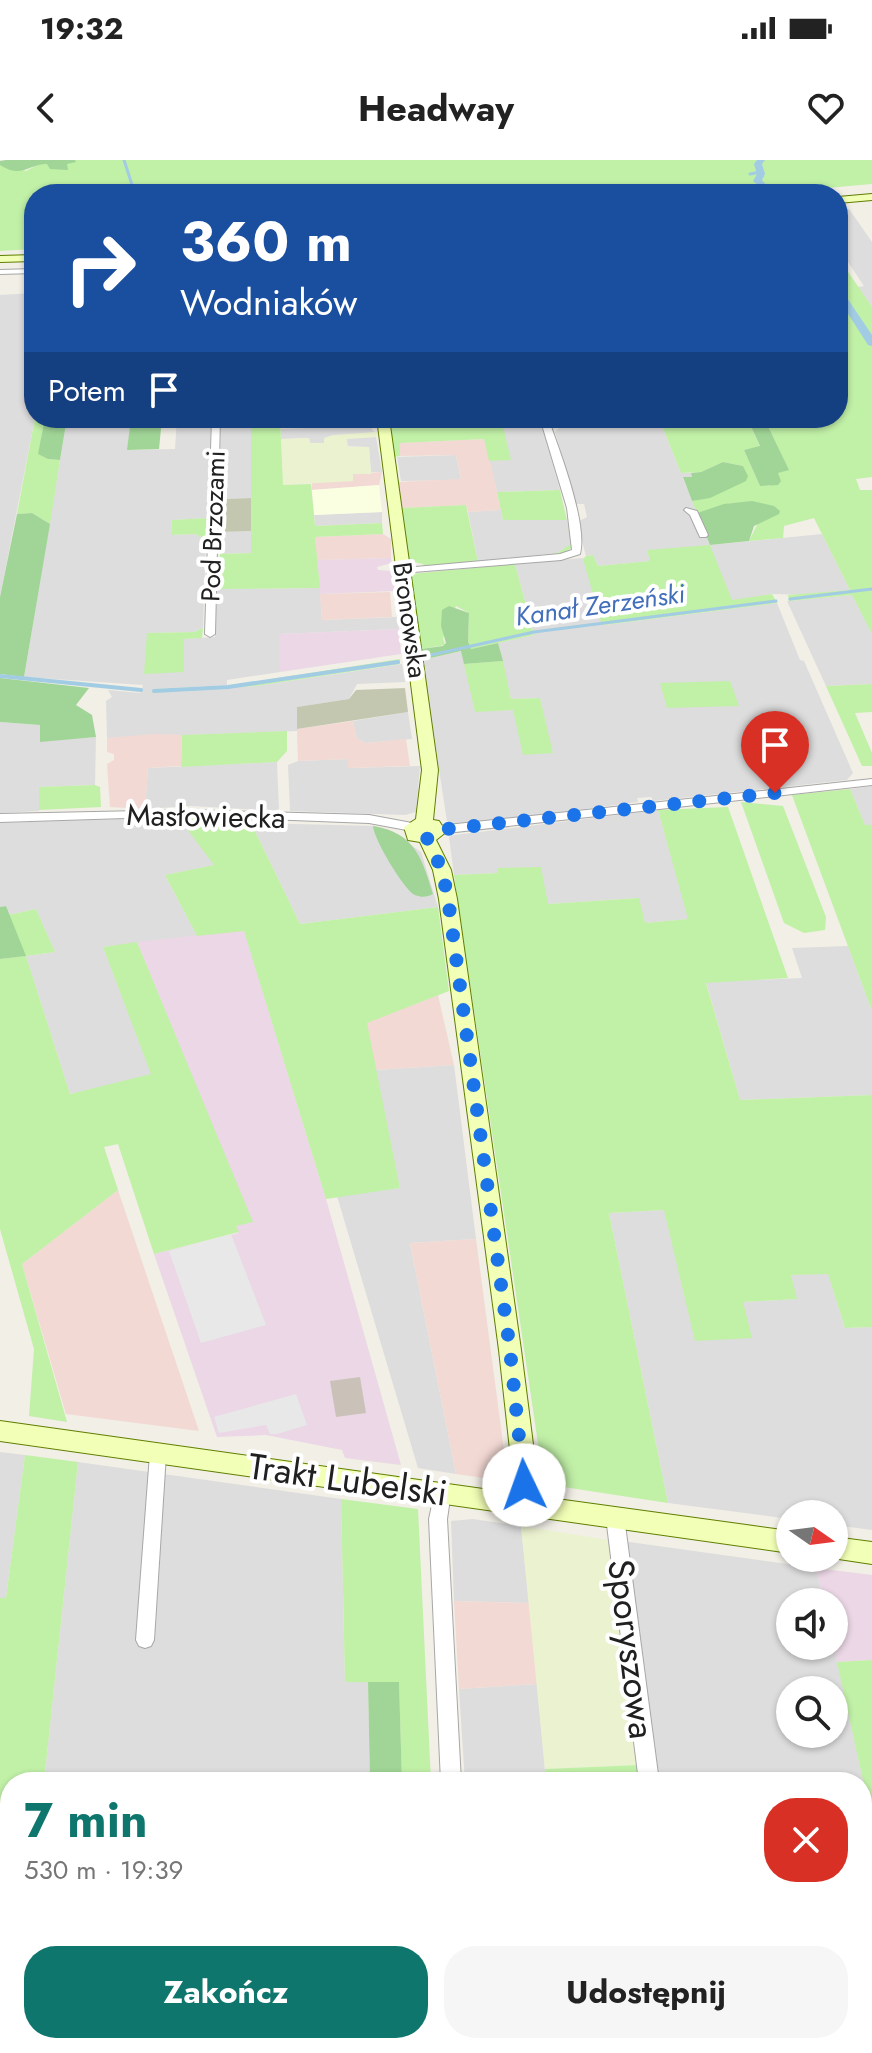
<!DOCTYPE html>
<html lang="pl">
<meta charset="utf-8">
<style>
body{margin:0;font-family:Jost,sans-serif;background:#f6f6f6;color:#222;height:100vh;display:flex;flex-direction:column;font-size:30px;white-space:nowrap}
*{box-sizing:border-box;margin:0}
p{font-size:26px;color:#767676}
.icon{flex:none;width:44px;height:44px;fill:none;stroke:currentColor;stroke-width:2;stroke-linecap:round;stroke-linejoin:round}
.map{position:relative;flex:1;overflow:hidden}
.panel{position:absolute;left:0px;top:1612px;width:872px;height:282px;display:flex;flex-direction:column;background:#fff;border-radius:32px 32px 0 0;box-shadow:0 2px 6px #0004}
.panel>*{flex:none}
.banner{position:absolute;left:24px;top:24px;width:824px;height:244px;border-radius:32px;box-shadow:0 2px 6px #0004;background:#1a4fa0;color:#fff;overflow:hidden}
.needle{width:52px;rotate:104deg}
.buttons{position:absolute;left:776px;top:1340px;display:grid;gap:16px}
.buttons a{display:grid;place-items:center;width:72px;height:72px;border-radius:50%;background:#fff;box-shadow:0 2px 6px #0004;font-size:40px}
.pin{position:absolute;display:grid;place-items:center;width:68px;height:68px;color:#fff;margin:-82px -34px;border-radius:50% 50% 50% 0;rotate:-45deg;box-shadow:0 0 8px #0007}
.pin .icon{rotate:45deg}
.me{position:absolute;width:88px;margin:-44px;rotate:357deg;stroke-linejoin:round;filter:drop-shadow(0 0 6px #0008)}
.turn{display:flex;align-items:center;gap:28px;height:168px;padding:0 24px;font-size:36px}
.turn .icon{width:104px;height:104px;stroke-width:2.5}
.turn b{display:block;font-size:56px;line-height:68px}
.then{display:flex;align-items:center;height:76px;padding:0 24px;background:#0003;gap:16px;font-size:30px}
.round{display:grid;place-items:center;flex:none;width:84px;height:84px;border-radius:32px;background:#f6f6f6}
.headline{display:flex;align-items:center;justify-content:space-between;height:136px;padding:0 24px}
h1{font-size:48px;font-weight:700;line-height:60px;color:#0f766e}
.primary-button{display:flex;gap:16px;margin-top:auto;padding:16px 24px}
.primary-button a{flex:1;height:92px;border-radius:32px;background:#0f766e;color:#fff;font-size:32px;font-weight:700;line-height:92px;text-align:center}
.primary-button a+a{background:#f6f6f6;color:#222}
.status{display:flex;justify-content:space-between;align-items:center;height:56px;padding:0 40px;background:#fff;direction:ltr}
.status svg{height:22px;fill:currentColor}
header{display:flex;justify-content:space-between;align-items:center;height:104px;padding:0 24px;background:#fff;font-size:36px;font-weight:700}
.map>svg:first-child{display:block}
.residential{fill:#dedddd;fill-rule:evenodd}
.commercial{fill:#f3d9d4}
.industrial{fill:#ebd7e5}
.education{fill:#fbffe1}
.construction{fill:#c4c7b0}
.farmland{fill:#ebf2d0}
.grass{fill:#c1f0a7}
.forest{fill:#a1d597}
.parking{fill:#e8e8e8}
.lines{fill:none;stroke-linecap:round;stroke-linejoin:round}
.stream-far1{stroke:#a2cce3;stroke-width:3}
.stream{stroke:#a2cce3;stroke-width:4}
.canal{fill:#a2cce3;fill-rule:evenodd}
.building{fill:#cac2b8}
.street-casing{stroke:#a7a7a7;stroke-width:2}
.secondary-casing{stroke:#607e00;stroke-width:2}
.street{fill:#fff;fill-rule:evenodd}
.secondary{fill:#f2ffb6;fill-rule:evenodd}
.route{stroke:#1a73e8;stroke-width:14;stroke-dasharray:0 25.2}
.labels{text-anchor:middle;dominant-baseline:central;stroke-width:8;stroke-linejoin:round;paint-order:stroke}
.far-street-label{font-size:26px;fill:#202020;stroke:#fff}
.far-water-label{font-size:26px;font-style:italic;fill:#426eba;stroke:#fff}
.street-label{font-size:30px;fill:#202020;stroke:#fff}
.near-street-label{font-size:36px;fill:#202020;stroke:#fff}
</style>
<div class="status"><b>19:32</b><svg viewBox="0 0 49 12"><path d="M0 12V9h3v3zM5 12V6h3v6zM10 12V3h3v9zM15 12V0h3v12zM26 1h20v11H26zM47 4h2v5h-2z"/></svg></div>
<header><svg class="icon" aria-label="back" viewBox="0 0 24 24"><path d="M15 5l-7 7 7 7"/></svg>Headway<svg class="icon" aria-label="heart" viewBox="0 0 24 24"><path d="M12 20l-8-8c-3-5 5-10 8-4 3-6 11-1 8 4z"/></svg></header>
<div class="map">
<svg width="872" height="1893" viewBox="0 0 872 1893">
<rect width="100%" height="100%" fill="#f1efe6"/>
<g class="residential">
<polygon points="849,49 872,82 872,147 858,127 864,126 838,87 838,51"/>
<polygon points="34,133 35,258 0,437 0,135"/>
<polygon points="67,258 131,258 128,290 175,289 177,258 211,258 207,358 172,360 171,375 195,374 206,379 203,468 194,472 147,473 184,479 215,477 217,429 320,428 322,460 397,457 399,469 280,474 280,512 227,520 227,525 155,529 152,532 256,526 402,504 405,522 357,524 349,539 298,547 297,571 107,578 106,541 112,537 108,530 140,533 143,525 24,517"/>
<polygon points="221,258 251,258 252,338 219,339"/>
<polygon points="480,258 540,258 560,330 497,332 489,301 510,299"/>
<polygon points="549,258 659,258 681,313 691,313 692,317 683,318 710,385 822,374 850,430 806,435 772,434 732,441 647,391 651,401 598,406 593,395 586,396 577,362 587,357 584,344 576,344 555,272 560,267 552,267"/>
<polygon points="373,260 372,270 375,272 333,278 325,283 310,283 309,278 281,279 281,269 308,268 308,262"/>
<polygon points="376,277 382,312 371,312 369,287 345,286 347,278"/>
<polygon points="456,295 461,320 401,321 397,297"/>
<polygon points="501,350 503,360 567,360 572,384 557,393 478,402 468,352"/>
<polygon points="382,352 382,363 315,366 314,355"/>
<polygon points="252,371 251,393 220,394 221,372"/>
<polygon points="583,398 604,465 777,443 800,500 804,501 853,613 847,620 653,641 651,637 637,638 638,642 458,666 447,661 422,500 462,491 475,551 513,550 552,593 540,538 511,539 498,483 534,475 515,404"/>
<polygon points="853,435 872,474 872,524 826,526 787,441"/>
<polygon points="408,552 412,579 366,583 357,579 353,561"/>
<polygon points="0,562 40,565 41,581 96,577 95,625 40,627 39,651 0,653"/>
<polygon points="348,599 349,608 420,606 416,652 405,655 290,651 288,605 298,601"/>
<polygon points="277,602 279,651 191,646 145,649 148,608"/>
<polygon points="872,626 872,665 865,665 850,629"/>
<polygon points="658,650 689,759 645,763 638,738 548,744 498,709 498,713 454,715 449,677 454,675"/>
<polygon points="178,657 215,705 165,715 197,776 103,787 152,915 70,934 26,796 55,792 36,749 8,755 6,746 0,747 0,663"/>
<polygon points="251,663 375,666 390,670 421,692 438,747 300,764"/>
<polygon points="848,786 872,851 872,935 740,940 706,822 802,818 792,788"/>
<polygon points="454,905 476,1079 410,1083 456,1314 418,1308 337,1036 400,1028 375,910"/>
<polygon points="664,1050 751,1177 742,1142 796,1139 791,1115 828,1113 845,1168 872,1167 872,1370 834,1365 834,1354 790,1354 790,1359 668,1343 609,1053"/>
<polygon points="0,1292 25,1295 6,1438 0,1438"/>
<polygon points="78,1302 341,1339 345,1522 368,1522 370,1622 44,1622"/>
<polygon points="473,1359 521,1366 529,1443 454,1441 451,1361"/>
<path d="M622,1381L816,1408L824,1442H790V1486H834L872,1661V1680H862V1622H657ZM790,1530H834V1574H790Z"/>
<polygon points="537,1524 546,1622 465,1622 459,1529"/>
<polygon points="862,1811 872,1811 872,1893 854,1893 852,1884 862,1884"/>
<polygon points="481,1884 571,1884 572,1893 482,1893"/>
</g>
<g class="commercial">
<polygon points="485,279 501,350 468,352 466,345 402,348 398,322 461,319 456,295 400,296 399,283"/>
<polygon points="382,312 379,325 312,330 312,322 353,321 353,314"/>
<polygon points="383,374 391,379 391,398 317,400 315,377"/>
<polygon points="390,432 392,457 322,460 320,434"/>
<polygon points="353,561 357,579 366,583 406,579 410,606 348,608 348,599 298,601 297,569"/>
<polygon points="153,574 182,575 181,606 148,608 145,649 110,647 107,604 114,600 114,594 107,592 107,578"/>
<polygon points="438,835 454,905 375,910 366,863"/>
<polygon points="118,1030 199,1271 66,1254 22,1104"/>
<polygon points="476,1079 505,1298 508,1298 510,1305 497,1320 456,1314 410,1083"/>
<polygon points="454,1441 529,1443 537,1524 459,1529"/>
</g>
<g class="industrial">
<polygon points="391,398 392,403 377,407 378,410 392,411 395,431 320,434 317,400"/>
<polygon points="399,469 401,494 280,512 279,474"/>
<polygon points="244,770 326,1039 401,1305 345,1298 342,1290 266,1275 217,1277 154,1094 238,1073 236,1066 252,1061 137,782"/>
<polygon points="816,1408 872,1415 872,1500 837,1502 834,1486 834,1442 824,1442"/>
</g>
<polygon class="education" points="379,325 382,352 314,355 312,330"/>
<g class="construction">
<polygon points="252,338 252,371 221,372 222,339"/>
<polygon points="405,528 408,552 297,569 297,547 349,539 356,530"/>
</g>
<g class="farmland">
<polygon points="377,272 376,277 347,279 348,287 369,287 371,314 353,314 353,321 283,325 281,279 309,278 310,283 324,283 324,278 333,275"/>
<polygon points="521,1366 614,1381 639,1605 545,1609"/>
</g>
<g class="grass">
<polygon points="75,0 872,0 872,24 758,34 50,33 34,34 34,46 27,46 28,50 34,51 34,89 0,91 0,5 26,11 39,4 66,4"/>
<path d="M838,97L872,147V317L856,319L860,330H872V474L852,435L789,441L788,435L850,430L814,358L784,366L783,378L749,381L758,363L731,343L697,353L692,341C713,337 730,329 747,316L743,306L723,302L701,312L681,313L659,258H747L760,287L744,290L760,326H770L778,313L788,309L764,258H838Z"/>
<polygon points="35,258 45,258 39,294 48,299 60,300 50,364 32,353 17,354"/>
<polygon points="251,258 280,258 283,325 311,324 315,366 382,363 383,374 315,377 320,428 219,429 220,394 251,393"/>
<polygon points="389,258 501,258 511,300 489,301 484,279 400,283 400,296 394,297"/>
<polygon points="560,330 573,387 562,394 535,396 557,393 571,384 567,360 503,360 497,332"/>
<polygon points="466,345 478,402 425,408 423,404 409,401 402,348"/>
<polygon points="207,358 206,379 195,374 171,375 172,360"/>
<polygon points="710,385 732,440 772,434 777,443 604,465 601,462 583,399 586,396 593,395 598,406 650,401 647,390"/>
<polygon points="515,404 534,475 471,489 468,481 469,453 456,446 443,478 445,485 421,489 410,414"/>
<polygon points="203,468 202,478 184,479 184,512 144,514 147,473 194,472"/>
<polygon points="400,499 400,504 256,526 151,533 155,529 226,526"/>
<polygon points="503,501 511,539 540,538 553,593 523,595 513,550 475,552 464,504"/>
<polygon points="730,521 739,546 667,548 660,523"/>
<polygon points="872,524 872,552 855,553 872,593 872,606 862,606 826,526"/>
<polygon points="287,571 287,591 277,602 181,607 182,575"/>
<polygon points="95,625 100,627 101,647 39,650 39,627"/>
<polygon points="850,629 865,665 872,665 872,851 792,635"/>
<polygon points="741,642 783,646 826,757 825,770 804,773 784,763"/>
<polygon points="728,647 788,818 706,823 740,940 872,935 872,1167 845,1168 828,1114 791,1115 797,1139 743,1142 752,1178 695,1181 664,1050 609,1053 668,1343 544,1324 454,715 498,713 497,708 541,707 548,744 639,738 645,763 688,759 658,650"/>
<polygon points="178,657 249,659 300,764 438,747 449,831 367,863 400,1028 326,1039 244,771 197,776 165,715 214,705"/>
<polygon points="36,749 55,792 26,796 70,934 151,914 103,787 137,782 253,1062 236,1066 239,1072 154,1094 118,984 104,987 118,1030 22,1104 67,1262 29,1256 34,1189 0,1069 0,799 25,796 8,755"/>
<polygon points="25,1295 78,1302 44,1622 10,1622 10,1884 106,1884 106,1893 0,1893 0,1438 6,1438"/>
<polygon points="341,1339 418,1349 431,1622 402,1622 399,1523 345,1522"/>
<polygon points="872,1500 872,1661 837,1502"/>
<polygon points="639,1605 640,1622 546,1622 545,1609"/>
<rect x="862" y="1680" width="10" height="131"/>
<rect x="195" y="1884" width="248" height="9"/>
<polygon points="571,1884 674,1884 675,1893 572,1893"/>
<polygon points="691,1884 837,1884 839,1893 690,1893"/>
</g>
<g class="forest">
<path d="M6,0H75L76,2L67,4L68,10L50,9L47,4C28,4 22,19 0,5V1Z"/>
<polygon points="45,258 67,258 60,300 48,299 38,294"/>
<polygon points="131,258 162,258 159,289 127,290"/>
<polygon points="747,258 764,258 789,310 778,313 781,321 778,325 760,326 744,290 760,286"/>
<polygon points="723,302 743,306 748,316 746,321 710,338 692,341 683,317 692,317 691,313 701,312"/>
<polygon points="752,341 774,346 780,351 779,354 754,366 749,381 710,385 697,353 724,344"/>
<polygon points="32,353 50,364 24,517 0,514 0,437 17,354"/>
<polygon points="449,446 469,453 468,481 471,489 498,483 503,501 464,504 461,491 422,500 421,489 443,486 446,483 441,466 442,450"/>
<polygon points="0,518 89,528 76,545 92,555 96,577 40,582 40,565 0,562"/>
<path d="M373,666C415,673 422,698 433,734C427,737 422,738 415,735C405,731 374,680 373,666Z"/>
<polygon points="6,746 26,796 0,799 0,747"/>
<polygon points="368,1522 399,1522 402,1622 370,1622"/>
<polygon points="125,1884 195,1884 195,1893 124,1893"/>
</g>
<g class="parking">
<polygon points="231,1074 266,1165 201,1183 169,1091"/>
<polygon points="296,1234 307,1265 277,1274 270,1274 266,1265 219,1273 214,1257"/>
</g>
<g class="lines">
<g class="stream-far1">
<polyline points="124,0 135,34"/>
<polyline points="750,14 761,12"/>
<polyline points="790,439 872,429"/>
<polyline points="431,495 534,472 776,441"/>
</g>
<g class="stream">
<polyline points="0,516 141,530"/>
<polyline points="154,531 228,527 398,502"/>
</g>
<g class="canal">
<polygon points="757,0 765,0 762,4 765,14 762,20 766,25 762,28 753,21 757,14 754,4"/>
<polygon points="838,128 841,129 872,175 872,186 868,185 838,138"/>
</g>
</g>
<polygon class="building" points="360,1217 366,1253 336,1257 330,1221"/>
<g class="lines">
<g class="street-casing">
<g id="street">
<polygon points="34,109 34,113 0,114 0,110"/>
<polygon points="212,258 220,258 215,474 210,477 205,474"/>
<path d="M540,258H548C559,289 588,364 580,394L561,400L401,413V409L404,408L560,394L572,390L567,348Z"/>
<polygon points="686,348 697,351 708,375 706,377 700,377 690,355 684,350"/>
<polygon points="872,619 872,625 438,674 432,670 438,666"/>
<polygon points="188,650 369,655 412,663 418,667 412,671 369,663 188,656 0,662 0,654"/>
<polygon points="158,1287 164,1289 166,1294 154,1480 151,1486 145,1488 139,1486 136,1480 150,1294 152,1289"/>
<polygon points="442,1325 448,1327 451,1332 447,1359 461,1622 441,1622 429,1359 436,1327"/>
<polygon points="615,1350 621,1352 624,1357 659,1622 639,1622 606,1357 609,1352"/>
<polygon points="454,1884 476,1884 477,1893 455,1893"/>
<polygon points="671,1884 693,1884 694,1893 672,1893"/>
</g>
</g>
<g class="secondary-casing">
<g id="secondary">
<polygon points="872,34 872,40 838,43 838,37"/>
<polygon points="34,95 34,101 0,102 0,96"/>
<polygon points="377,258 389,258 438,610 433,660 439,661 446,672 436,680 451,710 457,739 521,1190 536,1308 535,1336 790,1371 790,1393 0,1281 0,1261 511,1333 512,1308 499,1190 439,739 433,710 420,682 408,680 404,667 416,659 422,610"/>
<polygon points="834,1377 872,1382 872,1404 832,1398"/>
</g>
</g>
<use href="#street" class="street"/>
<use href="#secondary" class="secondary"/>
</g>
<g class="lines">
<polyline class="route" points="524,1325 510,1190 448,739 442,710 427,678 438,670 775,633"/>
</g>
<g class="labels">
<g class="far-street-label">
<text transform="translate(213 366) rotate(-88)">Pod Brzozami</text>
<text transform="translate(410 460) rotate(82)">Bronowska</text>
</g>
<g class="far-water-label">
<text transform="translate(600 445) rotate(-8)">Kanał Zerzeński</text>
</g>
<g class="street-label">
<text transform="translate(206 656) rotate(1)">Masłowiecka</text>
</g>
<g class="near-street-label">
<text transform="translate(348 1319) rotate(8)">Trakt Lubelski</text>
<text transform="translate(632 1489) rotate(83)">Sporyszowa</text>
</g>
</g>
</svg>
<div class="buttons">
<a><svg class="needle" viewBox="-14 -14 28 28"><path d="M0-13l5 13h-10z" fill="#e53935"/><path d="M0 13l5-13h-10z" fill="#767676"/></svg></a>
<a><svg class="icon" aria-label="sound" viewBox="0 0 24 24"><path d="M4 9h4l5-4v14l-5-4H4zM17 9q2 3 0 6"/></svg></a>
<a><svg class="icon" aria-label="search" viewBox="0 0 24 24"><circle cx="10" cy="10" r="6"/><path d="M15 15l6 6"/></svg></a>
</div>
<div class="pin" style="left:775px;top:633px;background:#d93025"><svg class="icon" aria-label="arrive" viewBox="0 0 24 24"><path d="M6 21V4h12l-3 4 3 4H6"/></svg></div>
<svg class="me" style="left:524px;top:1325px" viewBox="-20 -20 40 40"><circle r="19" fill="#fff"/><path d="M0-13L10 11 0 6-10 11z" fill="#1a73e8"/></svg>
<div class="banner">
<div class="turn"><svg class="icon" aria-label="right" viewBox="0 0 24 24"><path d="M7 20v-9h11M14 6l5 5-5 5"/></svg><div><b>360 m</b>Wodniaków</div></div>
<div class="then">Potem<svg class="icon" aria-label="arrive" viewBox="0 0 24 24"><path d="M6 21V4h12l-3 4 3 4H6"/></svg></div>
</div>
<section class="panel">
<div class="headline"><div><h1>7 min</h1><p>530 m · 19:39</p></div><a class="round" style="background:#d93025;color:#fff"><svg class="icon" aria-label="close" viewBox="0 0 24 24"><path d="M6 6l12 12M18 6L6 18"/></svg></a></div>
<div class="primary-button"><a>Zakończ</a><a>Udostępnij</a></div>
</section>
</div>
